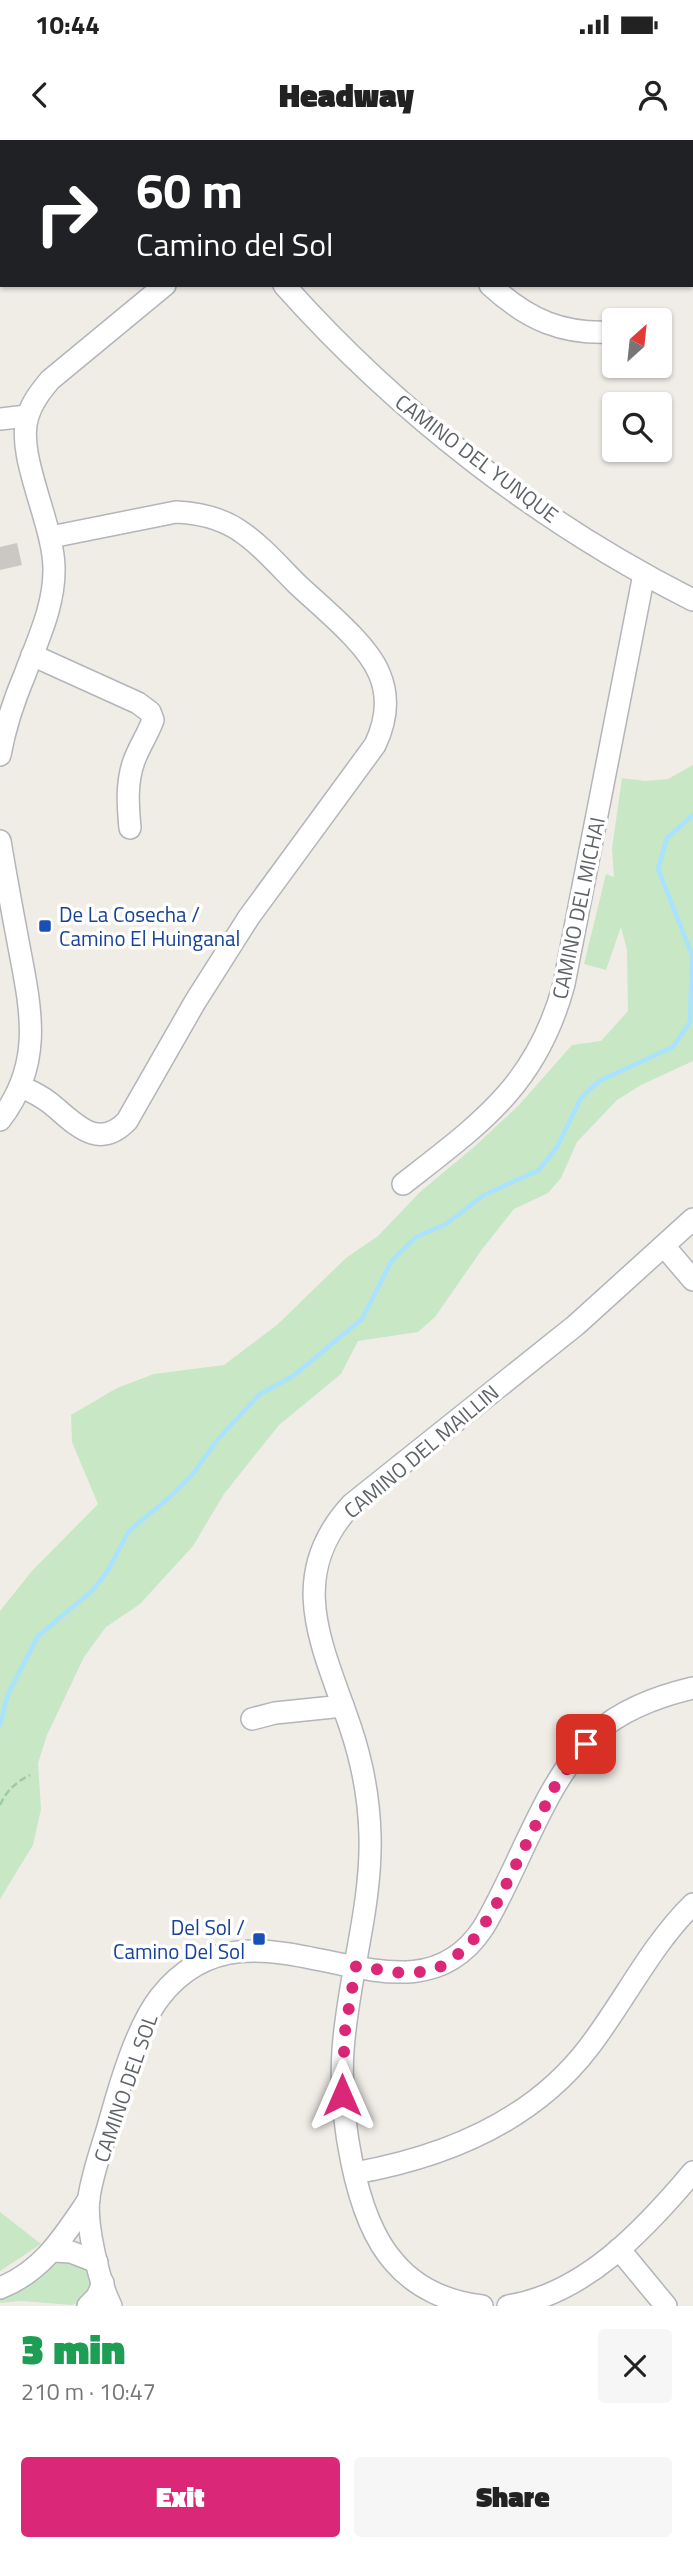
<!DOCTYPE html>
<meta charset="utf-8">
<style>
body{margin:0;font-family:"Titillium Web",sans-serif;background:#f6f6f6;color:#222;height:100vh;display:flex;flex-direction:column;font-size:26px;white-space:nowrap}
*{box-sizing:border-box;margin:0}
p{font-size:23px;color:#767676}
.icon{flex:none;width:38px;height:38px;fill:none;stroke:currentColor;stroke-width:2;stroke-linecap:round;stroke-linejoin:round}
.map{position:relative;height:2166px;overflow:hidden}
.panel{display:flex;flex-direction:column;background:#fff;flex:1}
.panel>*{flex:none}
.top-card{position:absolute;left:0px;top:0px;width:693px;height:147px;box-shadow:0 2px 5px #0004;background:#202124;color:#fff;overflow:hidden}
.needle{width:46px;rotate:27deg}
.buttons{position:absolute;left:602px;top:168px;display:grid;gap:14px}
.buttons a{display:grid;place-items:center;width:70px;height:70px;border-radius:7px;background:#fff;box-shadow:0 2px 5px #0004;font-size:35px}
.pin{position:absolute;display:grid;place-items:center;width:60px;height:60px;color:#fff;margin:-30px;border-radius:14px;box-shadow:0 4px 10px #0006}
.me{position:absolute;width:77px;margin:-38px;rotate:0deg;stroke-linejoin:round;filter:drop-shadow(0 0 5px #0008)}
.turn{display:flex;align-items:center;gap:24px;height:147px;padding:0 21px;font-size:32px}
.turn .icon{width:91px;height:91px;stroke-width:2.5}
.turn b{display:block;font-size:49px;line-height:60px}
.round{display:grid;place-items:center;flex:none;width:74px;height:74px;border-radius:7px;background:#f6f6f6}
.head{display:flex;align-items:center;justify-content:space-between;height:119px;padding:0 21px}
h1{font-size:42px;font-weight:800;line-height:52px;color:#1e9e55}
.primary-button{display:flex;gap:14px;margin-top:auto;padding:14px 21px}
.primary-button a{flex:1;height:80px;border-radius:7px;background:#db2777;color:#fff;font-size:28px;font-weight:800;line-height:80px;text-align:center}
.primary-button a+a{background:#f6f6f6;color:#222}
.status{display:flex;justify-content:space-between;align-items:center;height:49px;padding:0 35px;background:#fff;direction:ltr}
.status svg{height:19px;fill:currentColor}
header{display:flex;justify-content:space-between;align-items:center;height:91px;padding:0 21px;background:#fff;font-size:32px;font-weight:800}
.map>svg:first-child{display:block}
.green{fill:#c8e7c4}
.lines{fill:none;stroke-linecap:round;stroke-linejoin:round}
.stream{stroke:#a9e3ff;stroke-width:4.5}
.building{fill:#cbc8c3}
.minor-casing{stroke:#b2b5b9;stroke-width:24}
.path{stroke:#9ecba5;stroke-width:2.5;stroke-dasharray:7 3.5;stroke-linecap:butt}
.minor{stroke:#fff;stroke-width:21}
.route{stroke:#db2777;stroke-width:12;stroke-dasharray:0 21.6}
.transit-dot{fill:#1a4fb4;stroke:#fff;stroke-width:2.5}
.labels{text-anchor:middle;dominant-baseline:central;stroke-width:7;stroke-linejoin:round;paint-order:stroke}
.street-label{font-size:21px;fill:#5e6367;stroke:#fff}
.transit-label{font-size:21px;fill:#164399;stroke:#fff;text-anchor:start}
</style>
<div class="status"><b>10:44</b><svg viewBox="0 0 49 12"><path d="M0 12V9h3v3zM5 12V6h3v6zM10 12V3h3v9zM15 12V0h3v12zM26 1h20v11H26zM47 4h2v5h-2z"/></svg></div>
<header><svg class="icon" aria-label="back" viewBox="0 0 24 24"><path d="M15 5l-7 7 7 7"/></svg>Headway<svg class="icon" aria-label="person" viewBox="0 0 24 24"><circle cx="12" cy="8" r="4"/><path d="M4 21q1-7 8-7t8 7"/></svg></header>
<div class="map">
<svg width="693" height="2166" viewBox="0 0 693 2166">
<rect width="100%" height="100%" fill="#f0ede7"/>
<g class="green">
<polygon points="693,625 693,921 641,945 617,960 577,1002 561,1038 548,1053 514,1069 483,1108 435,1177 418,1192 358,1201 341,1234 279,1285 224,1354 193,1406 140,1464 106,1487 84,1517 47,1595 38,1623 41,1669 33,1705 0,1759 0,1471 31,1432 98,1364 72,1302 71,1275 117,1248 154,1234 224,1225 277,1185 346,1118 378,1096 420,1052 474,1007 519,965 572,905 601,901 628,871 627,810 621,787 606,830 584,824 606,734 614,737 612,708 622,638 645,641 668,639"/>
<polygon points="0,2072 41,2104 0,2131"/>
<polygon points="65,2119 82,2121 96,2139 84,2161 72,2165 21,2161 0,2163 0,2157 39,2138 56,2123"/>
</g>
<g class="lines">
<g class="stream">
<polyline points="99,2 102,0"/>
<polyline points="0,50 2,49"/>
<polyline points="0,1585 8,1554 38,1496 92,1451 107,1432 129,1391 171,1356 192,1335 218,1299 260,1254 293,1236 362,1179 392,1120 416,1097 446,1084 484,1055 539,1030 557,1007 581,958 599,941 673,907 690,882 692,815 658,729 667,698 693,675"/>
</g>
</g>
<polygon class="building" points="17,403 22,425 0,430 0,407"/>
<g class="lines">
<g class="minor-casing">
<g id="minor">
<polyline points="405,0 407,2"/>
<polyline points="349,2 352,0"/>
<path d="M284,145C398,273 540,383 693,460"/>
<path d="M490,145C528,180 563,195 614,192"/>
<polyline points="0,279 27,276"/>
<path d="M32,515L138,563L150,572L153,580C148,594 139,607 134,621C126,643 128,666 130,688"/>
<path d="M0,615C5,587 14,560 25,534C38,499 55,465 54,427C53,382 15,313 28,276C32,262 41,251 50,240L165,145"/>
<path d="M0,701C6,738 13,775 20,812C32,874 42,926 0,980"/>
<path d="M21,947C31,951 41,956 50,963C74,982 97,1012 127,981L195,862L249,777L375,605C386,582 390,558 379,533C366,502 321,467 296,443C278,425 259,403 237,389C218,377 198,373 176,372L51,397"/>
<path d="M403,1044C481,983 537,945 564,844L644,434"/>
<polyline points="664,1106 693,1140"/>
<polyline points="252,1579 275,1573 343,1566"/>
<path d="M355,2033C445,2017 532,1982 589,1907C625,1860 651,1805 693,1764"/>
<polyline points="619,2109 666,2166"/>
<polyline points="54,2111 71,2112 97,2122"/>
<path d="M0,2148C43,2131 64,2096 89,2059"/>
<polyline points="88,2166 97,2157 103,2143"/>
<path d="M111,2166C99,2142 85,2083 89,2057C93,2031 103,2005 110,1980C120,1944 137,1886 160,1857C254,1736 405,1906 483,1788C519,1729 545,1639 596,1593C623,1569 659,1556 693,1548"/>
<path d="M482,2166C448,2162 416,2148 394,2122C353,2076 339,1970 343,1910C348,1837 372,1768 370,1695C369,1658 362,1621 350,1586C323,1506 284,1437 352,1364L576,1185L693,1079"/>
<path d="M508,2166C585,2154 645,2089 693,2032"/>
</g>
</g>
<path class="path" d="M0,1665C7,1650 15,1643 30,1635"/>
<use href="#minor" class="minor"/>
</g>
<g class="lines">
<polyline class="route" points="342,1955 345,1891 356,1826 401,1833 422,1832 442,1826 469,1806 492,1773 556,1644 586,1604"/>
</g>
<g class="transit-dot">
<rect x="38" y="779" width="14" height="14" rx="3.5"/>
<rect x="252" y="1792" width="14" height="14" rx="3.5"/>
</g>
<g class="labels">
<g class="street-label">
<text transform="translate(477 318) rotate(37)">CAMINO DEL YUNQUE</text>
<text transform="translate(578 768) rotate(-78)">CAMINO DEL MICHAI</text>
<text transform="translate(421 1311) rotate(-40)">CAMINO DEL MAILLIN</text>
<text transform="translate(125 1948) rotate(-71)">CAMINO DEL SOL</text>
</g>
<g class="transit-label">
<text x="59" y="774">De La Cosecha /<tspan x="59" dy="24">Camino El Huinganal</tspan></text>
<text x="245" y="1787" text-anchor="end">Del Sol /<tspan x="245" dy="24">Camino Del Sol</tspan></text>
</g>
</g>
</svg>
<div class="buttons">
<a><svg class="needle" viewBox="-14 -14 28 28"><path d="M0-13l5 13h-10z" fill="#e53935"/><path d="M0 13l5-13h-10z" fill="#767676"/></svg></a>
<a><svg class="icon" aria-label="search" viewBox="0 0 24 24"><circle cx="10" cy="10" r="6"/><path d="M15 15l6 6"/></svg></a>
</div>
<div class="pin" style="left:586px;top:1604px;background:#d93025"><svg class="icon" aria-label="arrive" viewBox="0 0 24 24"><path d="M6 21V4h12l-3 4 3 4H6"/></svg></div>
<svg class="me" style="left:342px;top:1955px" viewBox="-20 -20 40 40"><path d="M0-17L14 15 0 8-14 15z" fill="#db2777" stroke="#fff" stroke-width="4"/></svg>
<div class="top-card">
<div class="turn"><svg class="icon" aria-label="right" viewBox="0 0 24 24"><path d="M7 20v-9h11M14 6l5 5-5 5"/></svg><div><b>60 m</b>Camino del Sol</div></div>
</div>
</div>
<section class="panel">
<div class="head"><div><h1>3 min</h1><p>210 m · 10:47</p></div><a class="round"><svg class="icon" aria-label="close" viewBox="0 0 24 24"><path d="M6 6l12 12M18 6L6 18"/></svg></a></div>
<div class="primary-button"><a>Exit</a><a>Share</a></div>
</section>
